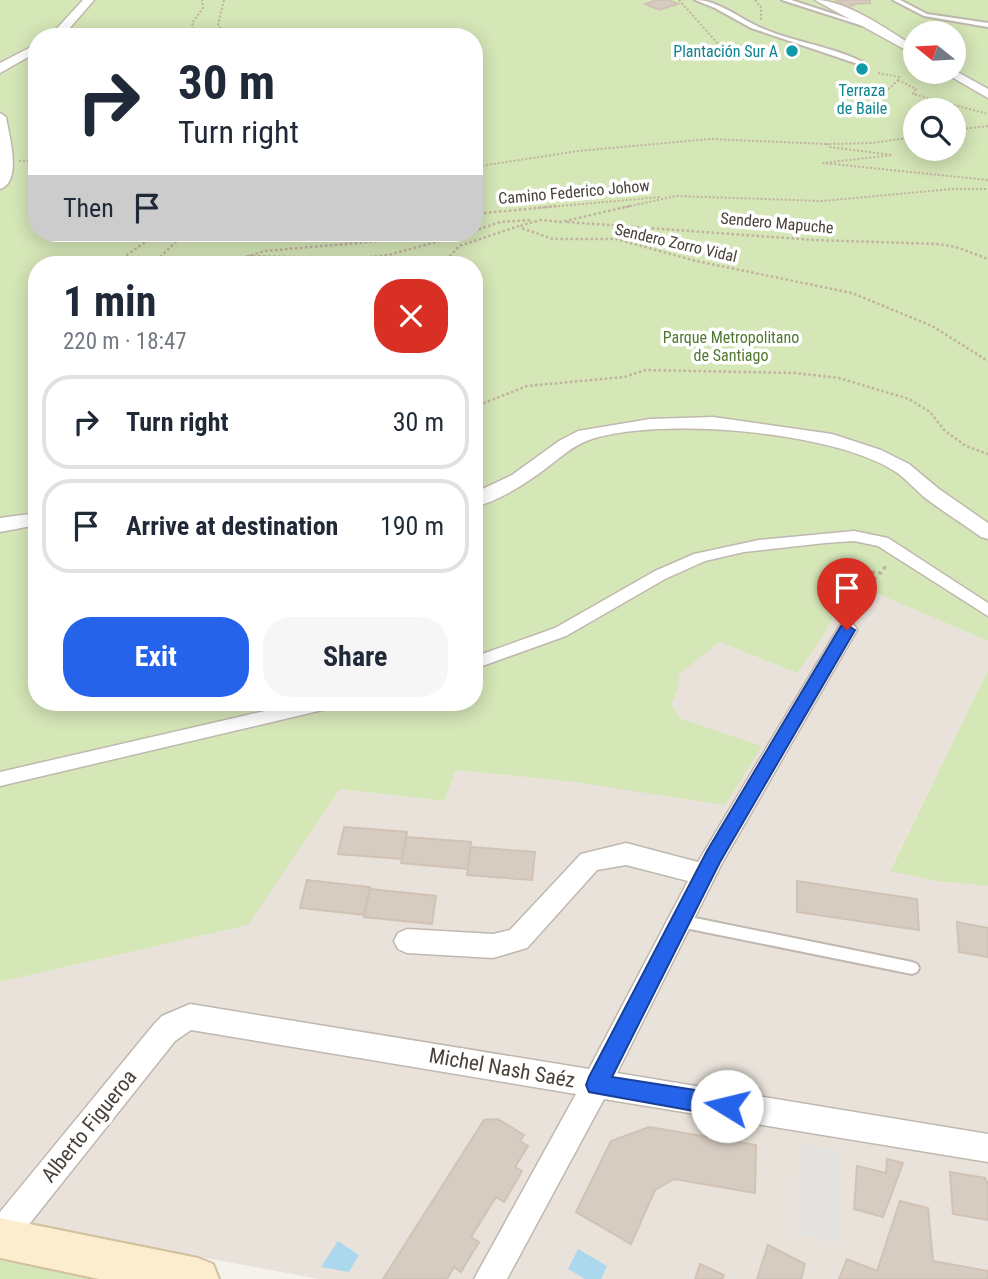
<!DOCTYPE html>
<meta charset="utf-8">
<style>
body{margin:0;font-family:"Roboto Condensed",sans-serif;background:#f6f6f7;color:#1f2937;height:100vh;display:flex;flex-direction:column;font-size:26px;white-space:nowrap}
*{box-sizing:border-box;margin:0}
p{font-size:23px;color:#747a83}
.icon{flex:none;width:38px;height:38px;fill:none;stroke:currentColor;stroke-width:2;stroke-linecap:round;stroke-linejoin:round}
.map{position:relative;flex:1;overflow:hidden}
.side{position:absolute;left:28px;top:256px;width:455px;height:455px;display:flex;flex-direction:column;background:#fff;border-radius:28px;box-shadow:0 4px 18px #0003}
.side>*{flex:none}
.top-card{position:absolute;left:28px;top:28px;width:455px;height:214px;border-radius:28px;box-shadow:0 4px 18px #0003;background:#fff;color:#1f2937;overflow:hidden}
.needle{width:46px;rotate:288deg}
.fabs{position:absolute;left:903px;top:21px;display:grid;gap:14px}
.fabs a{display:grid;place-items:center;width:63px;height:63px;border-radius:50%;background:#fff;box-shadow:0 4px 18px #0003;font-size:35px}
.pin{position:absolute;display:grid;place-items:center;width:60px;height:60px;color:#fff;margin:-72px -30px;border-radius:50% 50% 50% 0;rotate:-45deg;box-shadow:0 0 7px #0007}
.pin .icon{rotate:45deg}
.me{position:absolute;width:77px;margin:-38px;rotate:279deg;stroke-linejoin:round;filter:drop-shadow(0 0 5px #0008)}
.turn{display:flex;align-items:center;gap:24px;height:147px;padding:0 35px;font-size:32px}
.turn .icon{width:91px;height:91px;stroke-width:2.5}
.turn b{display:block;font-size:49px;line-height:60px}
.then{display:flex;align-items:center;height:66px;padding:0 35px;background:#0003;gap:14px;font-size:26px}
.round{display:grid;place-items:center;flex:none;width:74px;height:74px;border-radius:28px;background:#f6f6f7}
.head{display:flex;align-items:center;justify-content:space-between;height:119px;padding:0 35px}
h1{font-size:42px;font-weight:700;line-height:52px}
.button{display:flex;gap:14px;margin-top:auto;padding:14px 35px}
.button a{flex:1;height:80px;border-radius:28px;background:#2563eb;color:#fff;font-size:28px;font-weight:700;line-height:80px;text-align:center}
.button a+a{background:#f6f6f7;color:#1f2937}
ul{padding:0;list-style:none}
li{display:flex;align-items:center;gap:21px;height:94px;margin:0 14px 10px;padding:0 21px;border:4px solid #e0e1e3;border-radius:28px}
li div{flex:1}
li b{display:block;font-size:26px}
li em{font-style:normal}
.map>svg:first-child{display:block}
.residential{fill:#e8e2da}
.green{fill:#d5e6b7;fill-rule:evenodd}
.parking{fill:#e4e2df}
.water{fill:#acd8ed}
.building{fill:#d6ccc1;stroke:#d0c3b5;stroke-width:2}
.lines{fill:none;stroke-linecap:round;stroke-linejoin:round}
.service-casing{stroke:#c0b8ae;stroke-width:4}
.pedestrian-casing{stroke:#c0b8ae;stroke-width:3}
.minor-casing{stroke:#c0b8ae;stroke-width:3}
.secondary-casing{stroke:#d2bf9d;stroke-width:4}
.path-far2{stroke:#c1b2a0;stroke-width:2;stroke-dasharray:2 2;stroke-linecap:butt}
.path-far1{stroke:#c1b2a0;stroke-width:2.5;stroke-dasharray:2.5 2.5;stroke-linecap:butt}
.path{stroke:#c1b2a0;stroke-width:3.5;stroke-dasharray:3.5 3.5;stroke-linecap:butt}
.service{fill:#fff;fill-rule:evenodd}
.pedestrian{fill:#fff;fill-rule:evenodd}
.minor{fill:#fff;fill-rule:evenodd}
.secondary{fill:#fcedce;fill-rule:evenodd}
.route{fill:#2563eb;stroke:#184099;stroke-width:2}
.culture-dot{fill:#0f9aa8;stroke:#fff;stroke-width:2.5}
.labels{text-anchor:middle;dominant-baseline:central;stroke-width:7;stroke-linejoin:round;paint-order:stroke}
.far-culture-label{font-size:16px;fill:#0d838f;stroke:#fff;text-anchor:end}
.far-street-label{font-size:16px;fill:#494139;stroke:#fff}
.far-park-label{font-size:16px;fill:#51782f;stroke:#fff}
.near-street-label{font-size:21px;fill:#494139;stroke:#fff}
</style>
<div class="map">
<svg width="988" height="1279" viewBox="0 0 988 1279">
<rect width="100%" height="100%" fill="#f5f1eb"/>
<polygon class="residential" points="850,582 988,641 988,670 890,870 937,881 988,886 988,1279 319,1279 0,1220 0,982 248,925 340,789 444,801 456,770 574,782 762,746 680,718 671,704 678,690 678,674 720,642 797,673 825,633"/>
<g class="green">
<path d="M0,0H988V641L850,582L825,633L797,673L720,642L679,674L678,690L671,704L680,718L762,746L725,805L574,782L456,770L444,801L340,789L248,925L0,982ZM915,33H954V72H915ZM37,37H474V233H37ZM915,110H954V149H915ZM37,264H474V702H37Z"/>
<polygon points="988,670 988,886 937,881 890,871"/>
<polygon points="0,1260 99,1279 0,1279"/>
</g>
<polygon class="parking" points="801,1144 841,1153 839,1242 796,1233"/>
<g class="water">
<polygon points="338,1241 359,1255 349,1272 321,1267"/>
<polygon points="578,1249 607,1266 601,1279 585,1279 568,1269"/>
</g>
<g class="building">
<polygon points="657,0 668,0 678,4 659,10 645,4"/>
<polygon points="836,0 870,0 870,3 851,4 854,5 847,7"/>
<polygon points="344,827 407,832 402,859 338,854"/>
<polygon points="406,837 471,842 468,869 401,863"/>
<polygon points="471,847 535,852 532,880 467,875"/>
<polygon points="307,880 370,887 364,915 300,908"/>
<polygon points="797,881 917,899 919,930 797,912"/>
<polygon points="370,889 436,896 432,924 364,917"/>
<polygon points="957,922 988,928 988,957 959,952"/>
<polygon points="498,1119 524,1135 520,1141 528,1146 515,1167 522,1171 504,1202 496,1197 471,1237 479,1242 461,1272 454,1267 447,1279 383,1279 484,1120"/>
<polygon points="649,1127 756,1145 755,1193 674,1179 655,1190 631,1244 576,1212 611,1141"/>
<polygon points="887,1159 903,1163 883,1217 854,1209 857,1166 886,1173"/>
<polygon points="950,1172 985,1178 988,1184 988,1220 953,1214"/>
<polygon points="900,1201 928,1208 933,1261 988,1271 988,1279 839,1279 847,1259 877,1271"/>
<polygon points="768,1245 805,1264 801,1279 757,1279"/>
<polygon points="700,1264 724,1275 722,1279 695,1279"/>
</g>
<g class="lines">
<g class="service-casing">
<g id="service">
<path d="M695,0C715,0 734,14 751,23C786,42 832,45 866,64L861,65L751,28L715,8Z"/>
<polygon points="782,0 791,0 868,25 863,26"/>
<polygon points="893,0 900,0 927,14 988,23 988,27 924,16"/>
<polygon points="680,915 912,962 917,964 919,968 917,972 912,974 680,927 676,925 674,921 676,917"/>
</g>
</g>
<g class="pedestrian-casing">
<g id="pedestrian">
<polygon points="854,531 888,538 988,603 988,616 878,546 854,541 825,543 744,552 705,561 665,579 566,636 474,669 474,657 555,628 655,571 694,554 759,540"/>
<polygon points="304,702 339,702 337,707 331,708 0,786 0,772"/>
</g>
</g>
<g class="minor-casing">
<g id="minor">
<polygon points="83,0 94,0 62,37 49,37"/>
<path d="M815,0C847,0 888,30 915,47V55Z"/>
<polygon points="37,44 37,52 0,73 0,63"/>
<polygon points="954,70 988,89 988,98 943,72"/>
<path d="M0,113L6,117C9,135 23,182 0,189Z"/>
<path d="M713,417L832,434L881,450L909,464L939,489L988,523V539L981,537C962,523 942,511 924,497C915,489 906,479 896,472C835,431 659,416 589,440C574,445 561,457 549,466C527,483 501,500 474,507V493L512,475L559,441L578,431L650,419Z"/>
<polygon points="37,513 37,525 0,532 0,518"/>
<polygon points="847,622 854,625 857,630 722,863 617,1073 988,1134 988,1162 604,1099 507,1279 474,1279 576,1094 191,1030 175,1041 11,1247 0,1251 0,1212 155,1023 162,1016 190,1004 589,1069 688,881 626,865 597,870 527,948 493,958 407,953 398,949 394,941 398,933 407,929 493,934 510,930 581,854 626,843 698,862 840,625"/>
</g>
</g>
<g class="secondary-casing">
<polygon id="secondary" points="0,1218 198,1258 213,1264 219,1279 99,1279 0,1258"/>
</g>
<g class="path-far2">
<polyline points="224,0 218,25 227,37"/>
<polyline points="679,0 720,46"/>
<polyline points="755,0 761,7 761,20"/>
<polyline points="196,37 192,23 203,8 202,0"/>
<polygon points="720,46 724,52 714,56 699,53 705,47"/>
<polyline points="878,73 899,77 898,80"/>
<polyline points="898,80 916,89 913,94 988,114"/>
<polyline points="877,94 890,88 898,80"/>
<polyline points="954,130 988,126"/>
<polyline points="37,137 37,145"/>
<polyline points="915,137 872,143 827,144 830,147 892,155 823,163 988,180"/>
<polyline points="19,161 37,160"/>
<polyline points="474,167 578,151 710,139 827,144"/>
<polyline points="538,208 660,197"/>
<polyline points="622,208 676,196 822,201 952,189 988,189"/>
</g>
<g class="path-far1">
<polyline points="630,206 561,222 541,220 522,225 521,228 553,239 616,239 696,261 852,293 932,326 988,361"/>
<polyline points="474,214 557,206"/>
<polyline points="567,222 814,240 937,244 956,247 988,259"/>
<polyline points="474,231 500,222 531,220"/>
<polyline points="248,256 338,258"/>
<polyline points="114,264 158,233"/>
<polyline points="153,264 185,233"/>
<polyline points="222,264 265,251 414,238 427,233"/>
<polyline points="305,264 388,255 469,233"/>
<polyline points="443,264 459,246 522,225"/>
<polyline points="474,407 527,386 624,377 646,370 795,373 839,378 909,399 930,412 945,431 966,446 988,454"/>
</g>
<polyline class="path" points="855,617 874,591 849,578 876,582 877,579 851,574 852,571 881,573 887,564"/>
<use href="#service" class="service"/>
<use href="#pedestrian" class="pedestrian"/>
<use href="#minor" class="minor"/>
<use href="#secondary" class="secondary"/>
</g>
<polygon class="route" points="847,625 855,630 720,862 612,1077 727,1095 735,1098 738,1106 735,1114 727,1117 589,1092 586,1085 589,1077 707,851 841,626"/>
<g class="culture-dot">
<circle cx="792" cy="51" r="7"/>
<circle cx="862" cy="69" r="7"/>
</g>
<g class="labels">
<g class="far-culture-label">
<text x="778" y="51">Plantación Sur A</text>
<text x="862" y="90" text-anchor="middle">Terraza<tspan x="862" dy="18">de Baile</tspan></text>
</g>
<g class="far-street-label">
<text transform="translate(574 192) rotate(-5)">Camino Federico Johow</text>
<text transform="translate(777 223) rotate(5)">Sendero Mapuche</text>
<text transform="translate(676 243) rotate(13)">Sendero Zorro Vidal</text>
</g>
<g class="far-park-label">
<text x="731" y="337">Parque Metropolitano<tspan x="731" dy="18">de Santiago</tspan></text>
</g>
<g class="near-street-label">
<text transform="translate(502 1068) rotate(10)">Michel Nash Saéz</text>
<text transform="translate(89 1126) rotate(-51)">Alberto Figueroa</text>
</g>
</g>
</svg>
<div class="fabs">
<a><svg class="needle" viewBox="-14 -14 28 28"><path d="M0-13l5 13h-10z" fill="#e53935"/><path d="M0 13l5-13h-10z" fill="#747a83"/></svg></a>
<a><svg class="icon" aria-label="search" viewBox="0 0 24 24"><circle cx="10" cy="10" r="6"/><path d="M15 15l6 6"/></svg></a>
</div>
<div class="pin" style="left:847px;top:630px;background:#d93025"><svg class="icon" aria-label="arrive" viewBox="0 0 24 24"><path d="M6 21V4h12l-3 4 3 4H6"/></svg></div>
<svg class="me" style="left:727px;top:1106px" viewBox="-20 -20 40 40"><circle r="19" fill="#fff"/><path d="M0-13L10 11 0 6-10 11z" fill="#2563eb"/></svg>
<div class="top-card">
<div class="turn"><svg class="icon" aria-label="right" viewBox="0 0 24 24"><path d="M7 20v-9h11M14 6l5 5-5 5"/></svg><div><b>30 m</b>Turn right</div></div>
<div class="then">Then<svg class="icon" aria-label="arrive" viewBox="0 0 24 24"><path d="M6 21V4h12l-3 4 3 4H6"/></svg></div>
</div>
<section class="side">
<div class="head"><div><h1>1 min</h1><p>220 m · 18:47</p></div><a class="round" style="background:#d93025;color:#fff"><svg class="icon" aria-label="close" viewBox="0 0 24 24"><path d="M6 6l12 12M18 6L6 18"/></svg></a></div>
<ul>
<li><svg class="icon" aria-label="right" viewBox="0 0 24 24"><path d="M7 20v-9h11M14 6l5 5-5 5"/></svg><div><b>Turn right</b></div><em>30 m</em></li>
<li><svg class="icon" aria-label="arrive" viewBox="0 0 24 24"><path d="M6 21V4h12l-3 4 3 4H6"/></svg><div><b>Arrive at destination</b></div><em>190 m</em></li>
</ul>
<div class="button"><a>Exit</a><a>Share</a></div>
</section>
</div>
